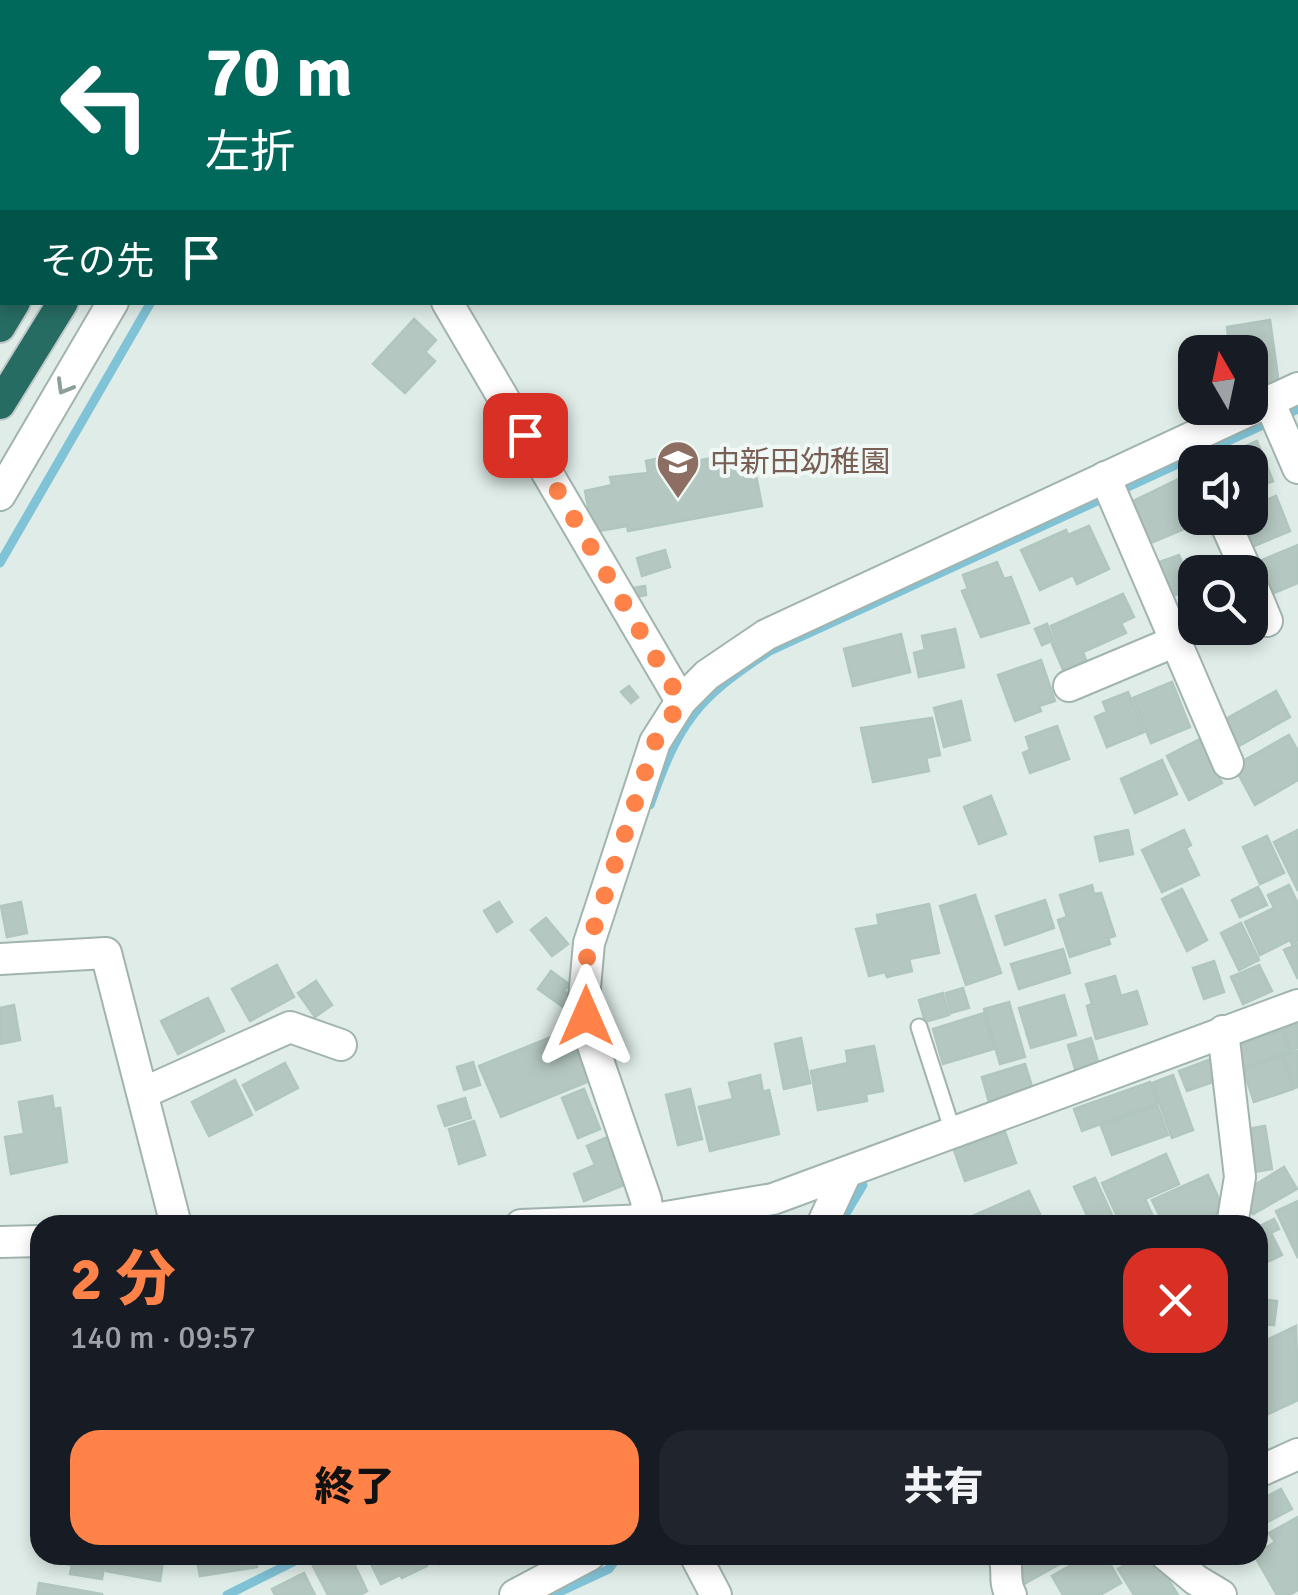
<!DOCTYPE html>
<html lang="ja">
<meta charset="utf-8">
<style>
body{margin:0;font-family:Signika,"Noto Sans JP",sans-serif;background:#20242c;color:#f1f3f6;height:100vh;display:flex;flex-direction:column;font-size:38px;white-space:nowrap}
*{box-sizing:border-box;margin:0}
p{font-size:32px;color:#9ea1a6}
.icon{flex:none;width:55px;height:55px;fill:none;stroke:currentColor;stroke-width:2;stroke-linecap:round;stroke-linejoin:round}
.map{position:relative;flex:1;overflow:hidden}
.panel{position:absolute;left:30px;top:1215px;width:1238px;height:350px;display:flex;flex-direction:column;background:#171b24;border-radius:30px;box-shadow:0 5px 15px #0003}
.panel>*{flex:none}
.guide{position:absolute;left:0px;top:0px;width:1300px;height:305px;box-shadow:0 5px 15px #0003;background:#00695c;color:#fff;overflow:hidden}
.needle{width:65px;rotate:351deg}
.buttons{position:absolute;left:1178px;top:335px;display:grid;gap:20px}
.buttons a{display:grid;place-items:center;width:90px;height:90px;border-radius:20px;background:#171b24;box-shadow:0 5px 15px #0003;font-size:50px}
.pin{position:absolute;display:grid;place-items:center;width:85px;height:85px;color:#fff;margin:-42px;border-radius:20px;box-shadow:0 5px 15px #0006}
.me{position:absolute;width:110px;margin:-55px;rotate:0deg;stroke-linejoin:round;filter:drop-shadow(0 0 8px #0008)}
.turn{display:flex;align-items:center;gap:35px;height:210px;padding:0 40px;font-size:45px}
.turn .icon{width:130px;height:130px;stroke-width:2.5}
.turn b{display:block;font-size:70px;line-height:85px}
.then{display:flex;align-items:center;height:95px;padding:0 40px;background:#0003;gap:20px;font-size:38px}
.round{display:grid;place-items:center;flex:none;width:105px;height:105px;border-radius:30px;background:#20242c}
.headline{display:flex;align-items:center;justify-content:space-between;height:170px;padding:0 40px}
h1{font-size:60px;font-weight:800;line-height:75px;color:#ff8349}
.primary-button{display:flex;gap:20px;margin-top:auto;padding:20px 40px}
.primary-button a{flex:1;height:115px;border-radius:30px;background:#ff8349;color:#111;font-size:40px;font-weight:800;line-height:115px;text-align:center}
.primary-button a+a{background:#20242c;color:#f1f3f6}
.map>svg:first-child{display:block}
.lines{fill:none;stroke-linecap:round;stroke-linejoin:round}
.stream{stroke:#80c3d7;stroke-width:9}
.building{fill:#b4c7c0;stroke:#b0c6be;stroke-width:2.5}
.lane-casing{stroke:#a1b4af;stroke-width:19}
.street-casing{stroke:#a1b4af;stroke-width:34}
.highway-casing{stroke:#c0c9c7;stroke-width:34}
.lane{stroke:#fff;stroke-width:15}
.street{stroke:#fff;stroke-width:30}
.highway{stroke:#276c63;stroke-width:30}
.oneway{stroke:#8e9e9b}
.route{stroke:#ff8349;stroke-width:18;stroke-dasharray:0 32.4}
.labels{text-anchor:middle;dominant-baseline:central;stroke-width:8;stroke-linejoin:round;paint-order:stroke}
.education-label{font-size:30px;fill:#785e54;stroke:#eff8f4;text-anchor:start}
</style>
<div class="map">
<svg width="1298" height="1595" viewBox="0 0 1298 1595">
<rect width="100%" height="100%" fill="#dfece7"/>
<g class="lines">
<g class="stream">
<polyline points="334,2 336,0"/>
<polyline points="0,3 2,0"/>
<polyline points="0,563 151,302"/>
<path d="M650,805C679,722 696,699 770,651L1298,409"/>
<polyline points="839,1225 863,1185"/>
<polyline points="227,1595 307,1555"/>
<polyline points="553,1595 609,1569 619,1555"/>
</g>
</g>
<g class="building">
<polygon points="414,319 436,340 425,352 435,361 405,393 373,364"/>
<polygon points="1270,320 1279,385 1250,389 1250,352 1230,352 1227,327"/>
<polygon points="1257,441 1273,481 1250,491 1250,462 1209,462"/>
<polygon points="751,450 762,506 628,531 627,526 593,532 585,491 612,485 610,477 648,473 646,461 685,453 687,463"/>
<polygon points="1193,472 1195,518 1210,518 1151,543 1131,502"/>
<polygon points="1276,496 1290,531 1247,549 1233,518 1250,518 1250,507"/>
<polygon points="1089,526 1109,569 1077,584 1073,575 1040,590 1021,550 1066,530 1068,535"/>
<polygon points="1298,545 1298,583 1269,595 1255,563"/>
<polygon points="665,550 670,567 642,576 637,558"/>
<polygon points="1179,555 1192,589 1167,598 1154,564"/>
<polygon points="997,562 1004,579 1011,577 1029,623 981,637 962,591 968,589 963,575"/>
<polygon points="645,586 646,595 630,598 628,589"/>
<polygon points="1123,594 1134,617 1121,623 1126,633 1083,652 1087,663 1064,672 1052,644 1057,641 1051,626"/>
<polygon points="1047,624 1054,640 1042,645 1035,629"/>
<polygon points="955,629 964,667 919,677 914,653 925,650 922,636"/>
<polygon points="901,634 910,672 853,686 844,649"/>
<polygon points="1041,660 1055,701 1039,706 1041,711 1015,721 998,675"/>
<polygon points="1172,682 1190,727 1151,743 1133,698"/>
<polygon points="629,686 638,697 631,703 621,692"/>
<polygon points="1276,691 1290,717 1230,751 1215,725"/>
<polygon points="1128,692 1144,732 1107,747 1095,717 1107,712 1103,702"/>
<polygon points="961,701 970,740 944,747 934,708"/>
<polygon points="932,718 940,755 926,758 929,771 873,782 861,728"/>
<polygon points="1057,726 1069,759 1030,773 1023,753 1030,750 1026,737"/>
<polygon points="1289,735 1298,751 1298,780 1255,805 1234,766"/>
<polygon points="1200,739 1222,783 1189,800 1167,756"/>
<polygon points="1162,760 1177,794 1135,813 1121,779"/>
<polygon points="991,796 1006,834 979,844 964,807"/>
<polygon points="1128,830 1133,854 1100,861 1095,837"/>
<polygon points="1184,830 1191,845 1186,848 1199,875 1162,892 1142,850"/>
<polygon points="1298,830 1298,891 1274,842"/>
<polygon points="1267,836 1284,873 1260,884 1243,847"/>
<polygon points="1092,885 1094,894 1101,893 1115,936 1108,938 1110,944 1070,957 1058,920 1067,917 1060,895"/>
<polygon points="1289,885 1298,904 1298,941 1292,944 1290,940 1260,955 1245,922 1274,908 1268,895"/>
<polygon points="1258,887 1267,905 1240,917 1232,900"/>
<polygon points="1182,889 1207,940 1187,951 1162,899"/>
<polygon points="975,895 1001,973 966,985 940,906"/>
<polygon points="1045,900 1054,928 1005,945 996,916"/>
<polygon points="21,902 27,933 7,937 1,906"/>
<polygon points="499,902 512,922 497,932 484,911"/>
<polygon points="929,904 939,953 909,959 912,971 887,977 885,972 869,976 856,929 879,925 877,915"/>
<polygon points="546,918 568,944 552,956 531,930"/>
<polygon points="1241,923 1259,960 1239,970 1221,933"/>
<polygon points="1298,944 1298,979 1284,950"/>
<polygon points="1063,949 1070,973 1019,989 1011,964"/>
<polygon points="1214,961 1224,992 1204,999 1193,968"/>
<polygon points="277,965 294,997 250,1021 232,989"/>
<polygon points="1259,965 1272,991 1243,1004 1231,977"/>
<polygon points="551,971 569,984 564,991 570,996 563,1007 538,989"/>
<polygon points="1115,976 1121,996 1137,991 1147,1024 1096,1039 1087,1006 1092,1004 1086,984"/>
<polygon points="316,981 332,1005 315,1017 298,993"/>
<polygon points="963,988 969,1008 951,1013 946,993"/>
<polygon points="943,993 949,1015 925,1022 919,1000"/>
<polygon points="1064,995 1076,1035 1031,1048 1019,1008"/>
<polygon points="208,998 224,1031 178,1054 161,1021"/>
<polygon points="1009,1002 1025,1057 1000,1064 984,1009"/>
<polygon points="14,1005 20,1040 0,1044 0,1008"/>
<polygon points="984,1013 994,1049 943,1064 933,1029"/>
<polygon points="1298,1024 1298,1048 1291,1051 1284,1029"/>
<polygon points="571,1029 592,1080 501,1117 479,1066"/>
<polygon points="1282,1030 1289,1052 1243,1068 1236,1046"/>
<polygon points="801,1038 810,1083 784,1089 775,1044"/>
<polygon points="1091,1038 1099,1065 1076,1072 1068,1045"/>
<polygon points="874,1046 883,1091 866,1094 867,1101 818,1110 811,1071 848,1063 846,1051"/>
<polygon points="1298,1051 1298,1087 1295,1088 1283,1056"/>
<polygon points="1282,1056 1293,1089 1254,1102 1243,1069"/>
<polygon points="1211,1059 1219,1080 1187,1091 1179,1071"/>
<polygon points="473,1062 480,1085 464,1090 457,1067"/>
<polygon points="285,1063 298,1088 256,1110 243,1085"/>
<polygon points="1025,1064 1034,1093 990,1106 982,1077"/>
<polygon points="760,1075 763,1092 769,1090 779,1134 710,1151 699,1107 733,1099 729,1083"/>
<polygon points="1173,1075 1193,1130 1172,1138 1152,1083"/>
<polygon points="235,1080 252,1115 209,1136 192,1102"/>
<polygon points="1150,1082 1158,1103 1082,1131 1074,1109"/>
<polygon points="584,1089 600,1129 578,1138 562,1098"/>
<polygon points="690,1089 702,1139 678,1145 666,1095"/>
<polygon points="52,1096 54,1109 60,1108 67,1162 11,1174 5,1137 24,1134 19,1102"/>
<polygon points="465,1098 471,1118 445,1126 438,1106"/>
<polygon points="1157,1105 1168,1135 1112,1155 1101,1126"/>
<polygon points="474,1121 485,1155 459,1164 449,1129"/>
<polygon points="1265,1126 1272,1169 1248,1173 1241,1130"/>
<polygon points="1005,1132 1016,1163 965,1181 954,1150"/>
<polygon points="610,1136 629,1183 584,1201 574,1174 595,1165 587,1146"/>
<polygon points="1166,1154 1179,1184 1145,1199 1157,1225 1121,1225 1102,1183"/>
<polygon points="1284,1167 1297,1189 1253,1214 1240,1194"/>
<polygon points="1208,1175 1224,1210 1215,1214 1220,1224 1164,1225 1152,1200"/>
<polygon points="1095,1178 1112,1215 1091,1224 1074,1187"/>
<polygon points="1029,1191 1045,1225 972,1225 968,1218"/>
<polygon points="1298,1201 1298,1258 1276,1211"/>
<polygon points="756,1207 764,1225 726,1225 725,1222"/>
<polygon points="1274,1219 1279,1229 1271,1233 1282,1255 1258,1266 1258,1227"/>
<polygon points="1258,1299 1277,1301 1274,1325 1258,1324"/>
<polygon points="1296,1326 1298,1400 1262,1417 1258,1406 1258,1344"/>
<polygon points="1281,1489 1292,1509 1258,1527 1258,1501"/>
<polygon points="1298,1517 1298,1590 1289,1595 1277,1595 1254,1555 1275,1542 1269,1533"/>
<polygon points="49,1555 106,1555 102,1579 70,1574 72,1565 48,1561"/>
<polygon points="108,1555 164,1555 160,1581 106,1571"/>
<polygon points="196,1555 255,1555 257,1567 200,1576"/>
<polygon points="335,1555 350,1555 367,1591 360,1595 328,1595 313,1566"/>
<polygon points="373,1555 421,1555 427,1566 402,1578 400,1575 381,1584 368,1558"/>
<polygon points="435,1555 459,1555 440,1564"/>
<polygon points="1029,1555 1062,1555 1065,1561 1024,1584 1013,1565"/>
<polygon points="1089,1555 1105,1555 1121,1583 1100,1595 1063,1595 1052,1576"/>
<polygon points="1141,1555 1153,1555 1178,1595 1134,1595 1118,1569"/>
<polygon points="304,1573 315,1595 275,1595 272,1589"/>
<polygon points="39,1583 102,1594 102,1595 37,1595"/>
</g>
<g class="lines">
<g class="lane-casing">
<polyline id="lane" points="919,1027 953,1132"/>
</g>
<g class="street-casing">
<g id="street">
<polyline points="1061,0 1063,2"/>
<polyline points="48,2 50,0"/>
<polyline points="294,2 296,0"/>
<polyline points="0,67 2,64"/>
<polyline points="447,302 681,701"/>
<polyline points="1269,401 1298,468"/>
<polyline points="1105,477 1228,763"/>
<polyline points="0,495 113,302"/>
<polyline points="1223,518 1247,572"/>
<polyline points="1250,580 1267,621"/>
<polyline points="1069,686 1176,641"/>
<polyline points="0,959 106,953 176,1225"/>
<polyline points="1223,1031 1240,1177 1232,1225"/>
<polyline points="143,1093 290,1027 341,1045"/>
<polyline points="648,1220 646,1200 589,1034 584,998 589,943 655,742 681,701 707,675 766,635 1298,388"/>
<polyline points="521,1225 648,1220 773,1199 1298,1005"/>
<polyline points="822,1225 846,1173"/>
<polyline points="0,1242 40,1241"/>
<polyline points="1258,1472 1298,1454"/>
<polyline points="695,1555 716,1595"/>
<path d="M1003,1555C1010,1569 1002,1579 1011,1595"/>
<polyline points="1166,1555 1196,1580 1221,1595"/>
<polyline points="515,1595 590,1555"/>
</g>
</g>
<g class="highway-casing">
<g id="highway">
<polyline points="98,2 100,0"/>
<polyline points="147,2 149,0"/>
<polyline points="199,2 201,0"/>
<polyline points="248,2 249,0"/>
<polyline points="0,133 2,130"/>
<polyline points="0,222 2,219"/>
<polyline points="0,327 15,302"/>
<polyline points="0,404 63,302"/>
</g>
</g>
<use href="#lane" class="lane"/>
<use href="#street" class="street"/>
<use href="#highway" class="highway"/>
</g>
<defs><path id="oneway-chevron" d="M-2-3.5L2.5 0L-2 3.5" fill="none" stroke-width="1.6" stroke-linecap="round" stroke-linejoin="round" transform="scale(2.5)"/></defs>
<use class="oneway" href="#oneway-chevron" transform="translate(64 387) rotate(120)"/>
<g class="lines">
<polyline class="route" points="525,435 681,701 655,742 589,943 584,980 586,1016"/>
</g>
<defs>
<g id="school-pin" transform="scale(2.25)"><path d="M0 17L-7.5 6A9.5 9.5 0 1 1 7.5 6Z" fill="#8d6e63" stroke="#eff8f4"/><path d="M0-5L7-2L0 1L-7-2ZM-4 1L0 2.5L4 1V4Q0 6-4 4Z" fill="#fff"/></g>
</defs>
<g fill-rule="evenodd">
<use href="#school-pin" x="678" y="462"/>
</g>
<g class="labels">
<g class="education-label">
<text x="710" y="462">中新田幼稚園</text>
</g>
</g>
</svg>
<div class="buttons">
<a><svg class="needle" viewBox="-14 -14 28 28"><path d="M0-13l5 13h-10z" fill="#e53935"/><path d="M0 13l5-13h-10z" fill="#9ea1a6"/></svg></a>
<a><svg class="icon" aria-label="sound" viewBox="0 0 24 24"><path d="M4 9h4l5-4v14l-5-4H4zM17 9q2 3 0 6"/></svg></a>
<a><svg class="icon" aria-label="search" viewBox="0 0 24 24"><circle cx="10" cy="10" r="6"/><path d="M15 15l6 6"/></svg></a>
</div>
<div class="pin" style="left:525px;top:435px;background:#d93025"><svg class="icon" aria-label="arrive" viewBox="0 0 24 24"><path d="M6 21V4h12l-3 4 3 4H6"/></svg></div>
<svg class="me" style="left:586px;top:1016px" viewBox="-20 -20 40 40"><path d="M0-17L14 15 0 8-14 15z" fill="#ff8349" stroke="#fff" stroke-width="4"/></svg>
<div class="guide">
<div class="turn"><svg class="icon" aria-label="left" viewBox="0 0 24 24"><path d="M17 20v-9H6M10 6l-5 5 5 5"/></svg><div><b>70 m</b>左折</div></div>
<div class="then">その先<svg class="icon" aria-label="arrive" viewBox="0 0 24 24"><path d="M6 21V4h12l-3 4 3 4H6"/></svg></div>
</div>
<section class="panel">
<div class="headline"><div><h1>2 分</h1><p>140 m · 09:57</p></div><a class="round" style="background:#d93025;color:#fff"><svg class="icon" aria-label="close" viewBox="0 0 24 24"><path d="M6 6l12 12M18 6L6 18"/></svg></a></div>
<div class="primary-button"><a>終了</a><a>共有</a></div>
</section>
</div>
